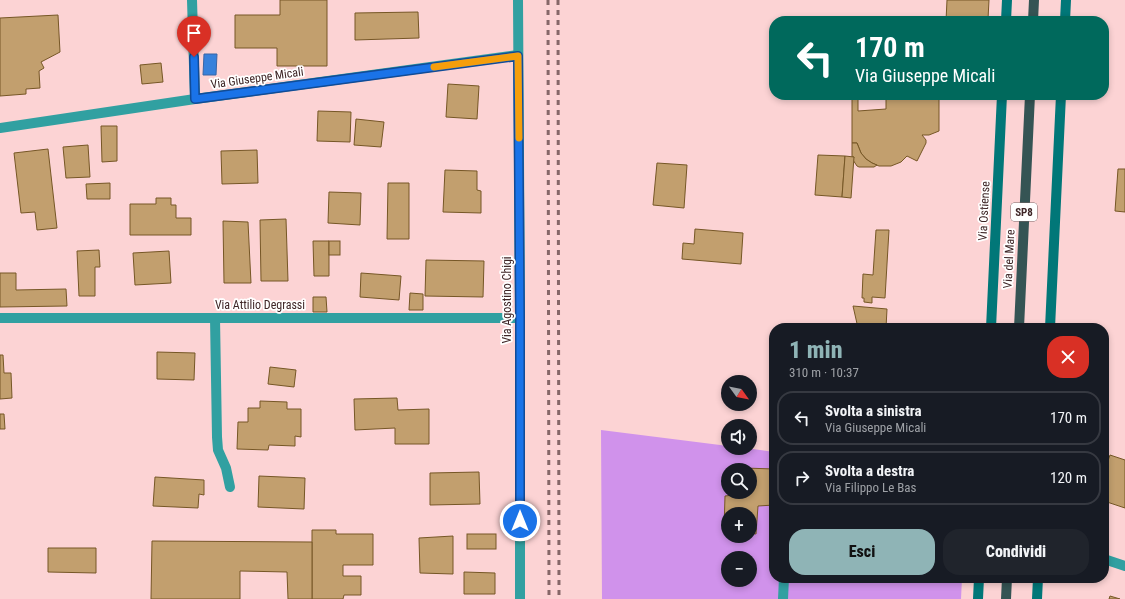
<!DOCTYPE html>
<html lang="it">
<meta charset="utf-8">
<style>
body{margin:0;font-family:"Roboto Condensed",sans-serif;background:#20242c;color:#f1f3f6;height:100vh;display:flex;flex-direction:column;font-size:15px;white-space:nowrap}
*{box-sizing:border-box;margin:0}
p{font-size:13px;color:#9ea1a6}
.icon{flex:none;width:22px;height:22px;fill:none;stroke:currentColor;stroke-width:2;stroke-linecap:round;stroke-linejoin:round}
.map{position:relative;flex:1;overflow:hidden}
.drawer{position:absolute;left:769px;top:323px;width:340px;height:260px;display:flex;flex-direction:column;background:#171b24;border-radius:16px;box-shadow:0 2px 6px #0003}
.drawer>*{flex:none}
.hud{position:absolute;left:769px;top:16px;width:340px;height:84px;border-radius:16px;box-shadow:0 2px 6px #0003;background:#00695c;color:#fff;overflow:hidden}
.needle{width:26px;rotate:123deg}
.buttons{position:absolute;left:721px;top:375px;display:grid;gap:8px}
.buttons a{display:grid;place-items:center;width:36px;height:36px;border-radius:50%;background:#171b24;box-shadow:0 2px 6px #0003;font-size:20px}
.pin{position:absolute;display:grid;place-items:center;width:34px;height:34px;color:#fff;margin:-41px -17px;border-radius:50% 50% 50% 0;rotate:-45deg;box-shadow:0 0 4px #0007}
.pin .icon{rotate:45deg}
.me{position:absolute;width:44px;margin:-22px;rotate:0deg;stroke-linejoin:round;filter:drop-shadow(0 0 3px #0008)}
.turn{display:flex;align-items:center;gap:14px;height:84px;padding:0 20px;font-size:18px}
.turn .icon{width:52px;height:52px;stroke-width:2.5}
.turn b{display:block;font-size:28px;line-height:34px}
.round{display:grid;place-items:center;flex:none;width:42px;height:42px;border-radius:16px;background:#20242c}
.head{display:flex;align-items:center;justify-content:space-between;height:68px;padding:0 20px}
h1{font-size:24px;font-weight:800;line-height:30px;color:#8fb4b6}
.action{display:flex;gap:8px;margin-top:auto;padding:8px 20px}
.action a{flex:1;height:46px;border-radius:16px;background:#8fb4b6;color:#111;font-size:16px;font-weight:800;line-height:46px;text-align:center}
.action a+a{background:#20242c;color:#f1f3f6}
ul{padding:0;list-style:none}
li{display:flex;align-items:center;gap:12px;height:54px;margin:0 8px 6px;padding:0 12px;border:2px solid #363941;border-radius:16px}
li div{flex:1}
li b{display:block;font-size:15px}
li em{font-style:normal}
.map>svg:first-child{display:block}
.green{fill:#d092eb;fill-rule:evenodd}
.water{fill:#3781db;stroke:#3965a5}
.building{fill:#c29f6e;stroke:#765726}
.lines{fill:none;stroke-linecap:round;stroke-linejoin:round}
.service{stroke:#31a0a1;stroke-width:10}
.minor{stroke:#31a0a1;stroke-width:10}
.tertiary{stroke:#31a0a1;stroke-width:10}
.secondary{stroke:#017778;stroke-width:10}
.primary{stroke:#355454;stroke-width:10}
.rail{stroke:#866768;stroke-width:3;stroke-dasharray:5 5;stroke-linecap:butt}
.route-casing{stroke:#114b97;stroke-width:10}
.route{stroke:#1a73e8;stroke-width:7}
.slow{stroke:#f59e0b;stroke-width:7}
.labels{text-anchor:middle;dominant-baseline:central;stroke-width:3.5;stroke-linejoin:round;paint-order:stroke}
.shield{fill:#fff;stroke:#786667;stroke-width:1}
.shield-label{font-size:11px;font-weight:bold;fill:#3e2526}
.street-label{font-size:12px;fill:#3e2526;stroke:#fff}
</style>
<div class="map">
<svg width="1125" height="599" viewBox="0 0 1125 599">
<rect width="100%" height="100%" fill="#fcd3d4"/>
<path class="green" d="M601,430L728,446V448H745L774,452V578H962L961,599H602ZM728,470H750V492H728ZM728,514H750V536H728ZM728,558H750V580H728Z"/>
<polygon class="water" points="204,54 217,54 216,75 203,75"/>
<g class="building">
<polygon points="280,0 327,0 327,66 277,66 277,48 235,48 235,15 280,15"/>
<polygon points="947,0 989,0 988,19 969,18 969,21 946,21"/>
<polygon points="418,12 419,38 355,40 355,13"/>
<polygon points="58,15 60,52 41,62 44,68 39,71 40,88 26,89 26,94 0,96 0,18"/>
<polygon points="161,63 163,82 142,84 140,65"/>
<polygon points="448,84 479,86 477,119 446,117"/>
<polygon points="852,95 880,95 880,97 858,97 858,111 886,109 886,95 937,95 939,97 939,131 929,135 922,135 926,140 926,143 917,161 907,156 901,162 891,166 879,166 872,163 866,159 861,153 857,143 852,143"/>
<polygon points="318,111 351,112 350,142 317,141"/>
<polygon points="356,119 384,122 381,147 354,145"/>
<polygon points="101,126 117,126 117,161 102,162"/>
<polygon points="852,143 857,143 861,153 866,159 872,163 877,165 874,167 859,167 857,166 853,160 854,157 852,157"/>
<polygon points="88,145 90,177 66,178 63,147"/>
<polygon points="48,149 57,228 37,230 35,212 21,213 14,153"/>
<polygon points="257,150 258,183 222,184 221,151"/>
<polygon points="818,155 845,156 842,197 815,195"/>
<polygon points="845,156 854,157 851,198 842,197"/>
<polygon points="657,163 687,165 684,208 653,205"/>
<polygon points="1118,169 1125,169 1125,212 1115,211"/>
<polygon points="445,170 477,171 477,190 481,191 481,213 443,212"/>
<polygon points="110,183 110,199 87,199 86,184"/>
<polygon points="388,183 409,183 409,239 387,239"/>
<polygon points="329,192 361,193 360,225 328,223"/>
<polygon points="156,198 171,198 171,205 176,205 176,218 191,218 191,235 130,235 130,204 156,204"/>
<polygon points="286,219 288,281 261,281 260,220"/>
<polygon points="223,221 248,222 251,283 224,283"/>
<polygon points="695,229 743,233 741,264 682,259 683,243 694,244"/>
<polygon points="876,230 889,230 885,298 872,297 872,303 864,302 864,298 862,298 863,274 873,275"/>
<polygon points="313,241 329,241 329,276 314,276"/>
<rect x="329" y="241" width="11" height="14"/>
<polygon points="99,250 100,267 95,267 95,296 79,296 77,251"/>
<polygon points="169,251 171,283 135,285 133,253"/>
<polygon points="426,260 484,261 483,297 425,296"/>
<polygon points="0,273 16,273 16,290 66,289 67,306 0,307"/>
<polygon points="361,273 401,276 399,300 360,297"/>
<polygon points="410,293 423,294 423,310 409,310"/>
<polygon points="313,297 326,297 327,312 313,312"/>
<polygon points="853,306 887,309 886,328 858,328"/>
<polygon points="157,352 195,353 194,380 157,379"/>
<polygon points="0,355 3,355 4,373 11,373 12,398 0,399"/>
<polygon points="270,367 296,370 294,387 268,384"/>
<polygon points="397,398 398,410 429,409 429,444 395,444 395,428 355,430 354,399"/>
<polygon points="260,401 287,402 287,409 301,409 301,437 295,436 295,446 269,445 268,450 237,449 238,422 248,422 248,408 260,408"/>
<polygon points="0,414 4,414 5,429 0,429"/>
<polygon points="1110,455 1125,460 1125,508 1104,501 1104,472"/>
<polygon points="744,468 774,469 774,505 758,506 756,534 750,533 750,514 728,514 728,530 724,530 725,496 743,494 743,492 750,492 750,470 744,470"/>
<polygon points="479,472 480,504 430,505 430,473"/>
<polygon points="259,476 305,478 304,509 258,507"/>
<polygon points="155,477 204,480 204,495 199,494 198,508 153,506"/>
<polygon points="312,530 336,530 336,534 373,534 373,565 343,565 343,576 361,576 361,595 344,595 343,599 312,599"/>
<rect x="467" y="534" width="29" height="15"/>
<polygon points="453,536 453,574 420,573 419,538"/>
<polygon points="152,541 312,542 312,599 288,599 287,572 240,571 240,599 151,599"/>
<polygon points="48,548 96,548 96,573 48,572"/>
<polygon points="464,572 495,573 495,594 464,594"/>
<polygon points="1110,596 1120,599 1109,599"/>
</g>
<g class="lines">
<g class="service">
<polyline points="215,318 217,437 218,450 226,468 230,487"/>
<polyline points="783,599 784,578"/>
</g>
<g class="minor">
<polyline points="192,0 195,99"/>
<polyline points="0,128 195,99 518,55"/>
<polyline points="0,318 520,318"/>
<polyline points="1104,559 1125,566"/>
</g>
<polyline class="tertiary" points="518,0 520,318 520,599"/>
<g class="secondary">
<polyline points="1006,21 1007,0"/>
<polyline points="1065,21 1066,0"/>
<polyline points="991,328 1002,95"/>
<polyline points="1050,328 1061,95"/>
<polyline points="978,599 979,578"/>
<polyline points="1037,599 1038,578"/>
</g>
<g class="primary">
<polyline points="1033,21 1034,0"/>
<polyline points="1019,328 1030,95"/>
<polyline points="1006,599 1007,578"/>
</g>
<g class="rail">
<polyline points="548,0 549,599"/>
<polyline points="558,0 559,599"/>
</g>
</g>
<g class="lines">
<g class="route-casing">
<polyline id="route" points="194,57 195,99 518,56 520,318 520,521"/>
</g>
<use href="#route" class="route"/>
<polyline class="slow" points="434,67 518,56 519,138"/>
</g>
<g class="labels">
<rect class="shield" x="1011" y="203" width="26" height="18" rx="3"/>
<g class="shield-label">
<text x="1024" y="212">SP8</text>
</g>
<g class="street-label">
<text transform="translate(257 78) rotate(-8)">Via Giuseppe Micali</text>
<text transform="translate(984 211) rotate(-87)">Via Ostiense</text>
<text transform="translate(1009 259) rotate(-87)">Via del Mare</text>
<text transform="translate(507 300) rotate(-90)">Via Agostino Chigi</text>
<text x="260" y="305">Via Attilio Degrassi</text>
</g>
</g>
</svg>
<div class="buttons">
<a><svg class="needle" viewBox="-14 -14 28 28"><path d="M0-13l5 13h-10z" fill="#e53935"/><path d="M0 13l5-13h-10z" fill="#9ea1a6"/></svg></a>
<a><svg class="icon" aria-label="sound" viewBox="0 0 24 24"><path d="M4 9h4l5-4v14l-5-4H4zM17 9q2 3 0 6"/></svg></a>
<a><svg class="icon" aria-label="search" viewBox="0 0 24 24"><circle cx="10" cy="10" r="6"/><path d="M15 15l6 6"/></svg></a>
<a>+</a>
<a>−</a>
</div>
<div class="pin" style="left:194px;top:57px;background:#d93025"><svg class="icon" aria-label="arrive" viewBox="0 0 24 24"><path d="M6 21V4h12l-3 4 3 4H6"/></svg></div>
<svg class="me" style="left:520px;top:521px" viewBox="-20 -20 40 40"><circle r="17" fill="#1a73e8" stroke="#fff" stroke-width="3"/><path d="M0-11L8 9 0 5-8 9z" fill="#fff"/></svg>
<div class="hud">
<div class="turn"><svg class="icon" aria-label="left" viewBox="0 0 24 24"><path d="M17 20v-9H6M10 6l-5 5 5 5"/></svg><div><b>170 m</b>Via Giuseppe Micali</div></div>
</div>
<section class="drawer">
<div class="head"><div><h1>1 min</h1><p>310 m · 10:37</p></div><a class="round" style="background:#d93025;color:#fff"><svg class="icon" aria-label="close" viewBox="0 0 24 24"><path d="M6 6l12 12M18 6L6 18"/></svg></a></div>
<ul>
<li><svg class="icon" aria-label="left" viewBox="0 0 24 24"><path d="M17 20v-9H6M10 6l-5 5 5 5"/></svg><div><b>Svolta a sinistra</b><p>Via Giuseppe Micali</p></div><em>170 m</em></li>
<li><svg class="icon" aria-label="right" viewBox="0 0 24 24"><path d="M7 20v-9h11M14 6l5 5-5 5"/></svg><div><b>Svolta a destra</b><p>Via Filippo Le Bas</p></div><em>120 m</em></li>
</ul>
<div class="action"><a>Esci</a><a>Condividi</a></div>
</section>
</div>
